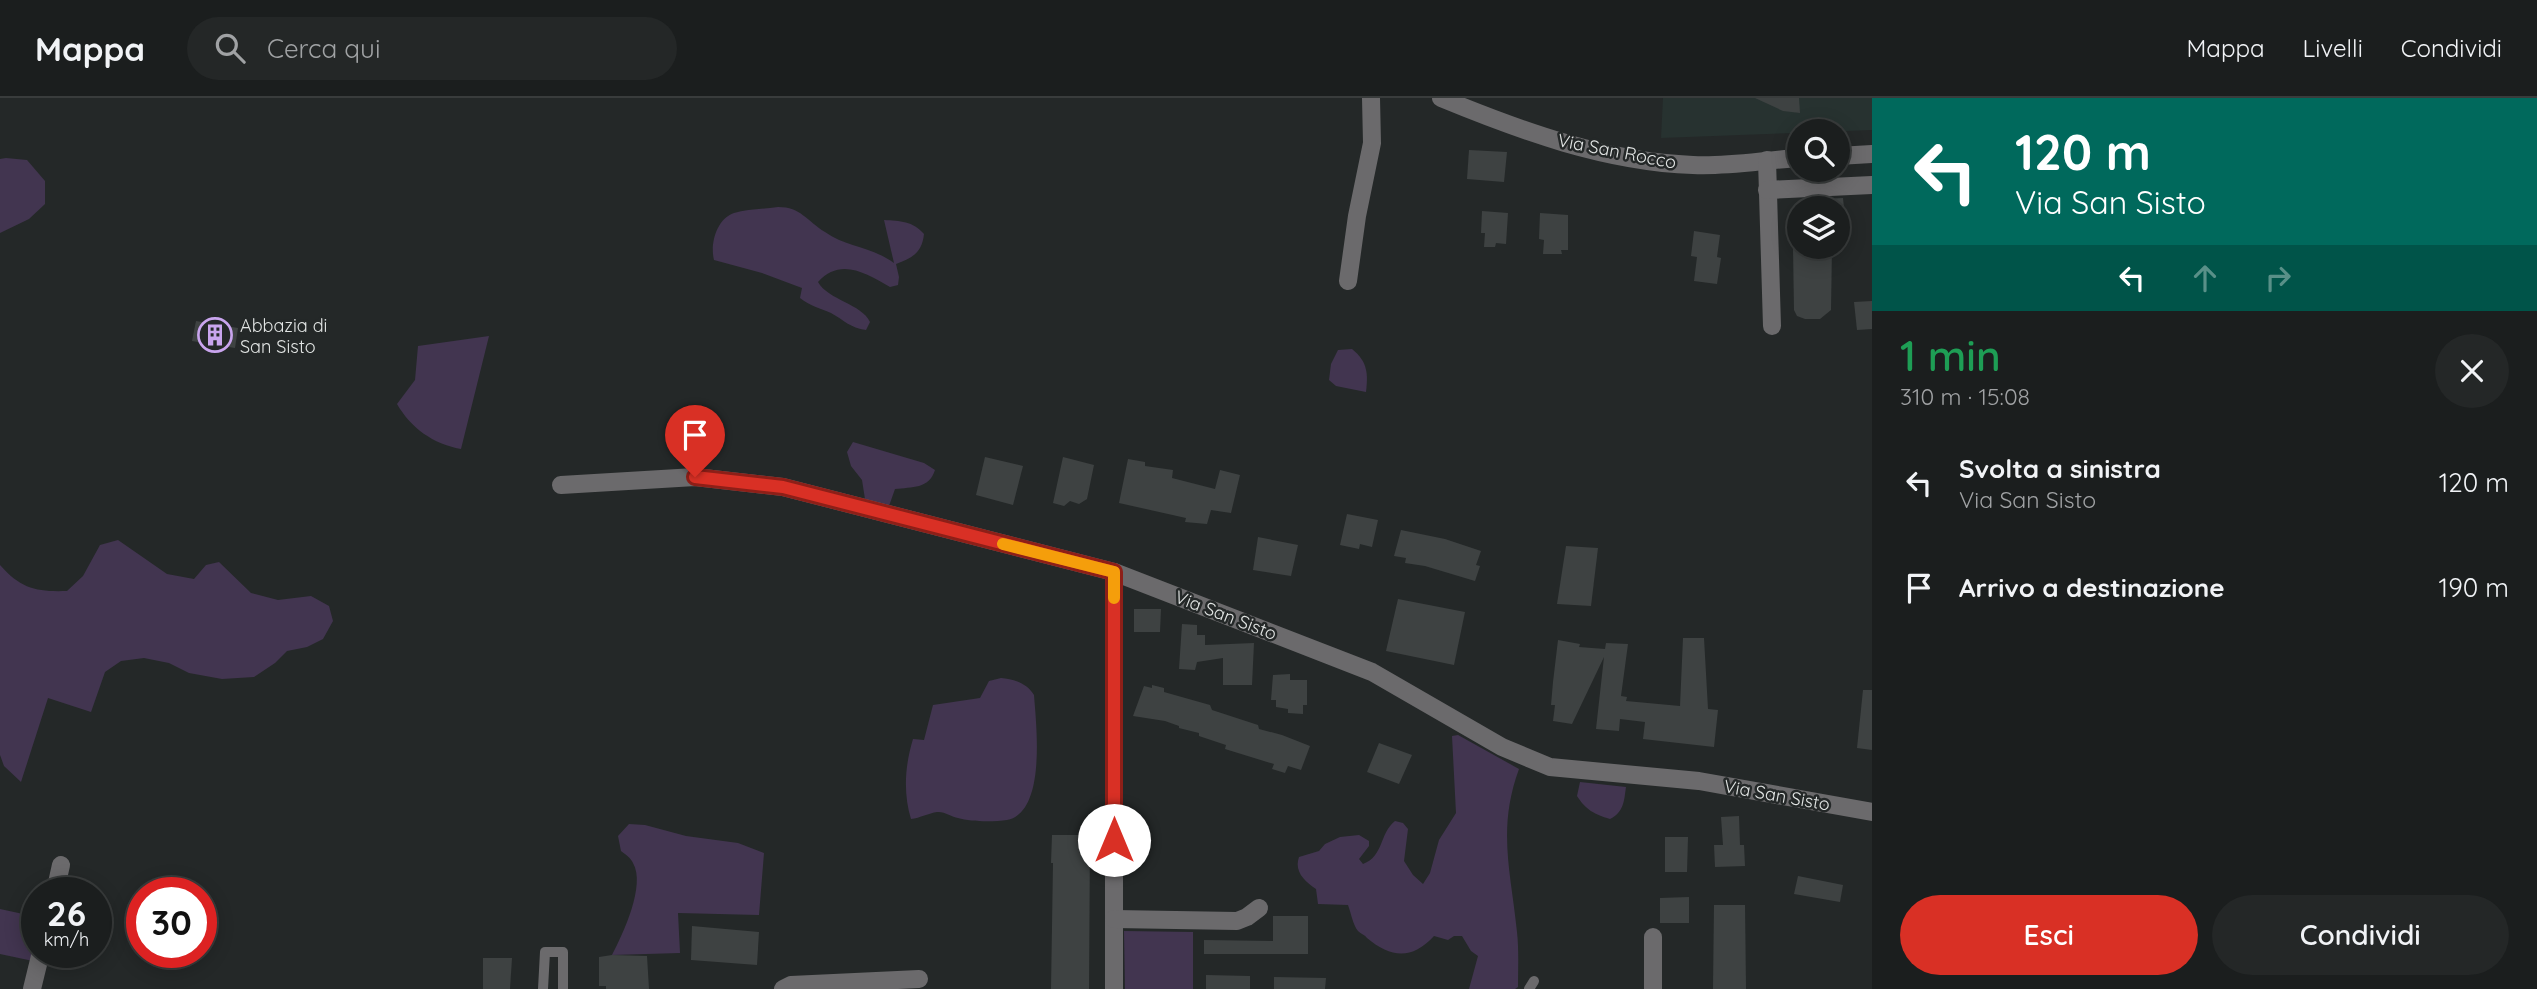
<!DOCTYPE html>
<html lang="it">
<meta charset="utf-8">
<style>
body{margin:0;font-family:Quicksand,sans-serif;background:#242727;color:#f1f3f6;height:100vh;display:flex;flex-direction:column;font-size:26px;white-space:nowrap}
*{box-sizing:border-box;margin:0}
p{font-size:23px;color:#a0a2a4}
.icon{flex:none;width:38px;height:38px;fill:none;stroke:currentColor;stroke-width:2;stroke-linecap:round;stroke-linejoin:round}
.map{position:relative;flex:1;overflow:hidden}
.side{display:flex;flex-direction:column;background:#1b1e1e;width:665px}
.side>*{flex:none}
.banner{background:#00695c;color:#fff;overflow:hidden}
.tools{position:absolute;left:1787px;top:21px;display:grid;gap:14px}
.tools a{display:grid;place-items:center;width:63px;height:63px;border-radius:50%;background:#1b1e1e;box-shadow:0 4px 18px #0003,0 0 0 2px #393c3c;font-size:35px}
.speed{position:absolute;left:21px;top:779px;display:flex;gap:14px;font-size:35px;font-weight:700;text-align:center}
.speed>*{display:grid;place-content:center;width:91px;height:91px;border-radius:50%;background:#1b1e1e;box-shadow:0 4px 18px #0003,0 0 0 2px #393c3c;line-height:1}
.speed small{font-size:18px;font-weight:400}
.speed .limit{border:10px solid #d22;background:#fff;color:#111}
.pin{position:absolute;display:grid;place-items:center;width:60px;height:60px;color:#fff;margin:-72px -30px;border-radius:50% 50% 50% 0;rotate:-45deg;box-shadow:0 0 7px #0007}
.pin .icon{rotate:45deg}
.me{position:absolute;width:77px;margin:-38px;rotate:0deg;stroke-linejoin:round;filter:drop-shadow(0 0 5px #0008)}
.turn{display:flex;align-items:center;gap:24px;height:147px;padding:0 28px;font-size:32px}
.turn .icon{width:91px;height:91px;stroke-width:2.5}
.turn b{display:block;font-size:49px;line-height:60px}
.lanes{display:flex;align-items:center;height:66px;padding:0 28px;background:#0003;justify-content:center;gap:35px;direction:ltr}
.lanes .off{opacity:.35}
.round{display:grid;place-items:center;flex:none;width:74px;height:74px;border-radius:37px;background:#242727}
.head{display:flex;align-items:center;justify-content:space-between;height:119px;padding:0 28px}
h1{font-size:42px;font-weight:600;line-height:52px;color:#1e9e55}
.primary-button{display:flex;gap:14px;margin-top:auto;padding:14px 28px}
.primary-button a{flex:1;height:80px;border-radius:42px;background:#d93025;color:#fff;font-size:28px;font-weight:600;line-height:80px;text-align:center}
.primary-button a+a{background:#242727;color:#f1f3f6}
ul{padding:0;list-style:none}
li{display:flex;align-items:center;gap:21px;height:105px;padding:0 28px}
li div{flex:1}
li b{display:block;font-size:26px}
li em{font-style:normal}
header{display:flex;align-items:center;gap:42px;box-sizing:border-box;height:98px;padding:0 35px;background:#1b1e1e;border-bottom:2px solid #393c3c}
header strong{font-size:33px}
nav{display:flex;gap:38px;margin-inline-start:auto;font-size:24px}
.search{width:490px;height:63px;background:#242727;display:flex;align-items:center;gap:18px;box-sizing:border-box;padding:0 24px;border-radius:38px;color:#a0a2a4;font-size:26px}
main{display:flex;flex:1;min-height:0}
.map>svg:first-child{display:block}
.built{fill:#273230}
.green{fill:#423550}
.building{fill:#3e4242}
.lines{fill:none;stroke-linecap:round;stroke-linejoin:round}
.lane{stroke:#6b6a6c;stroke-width:10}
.street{stroke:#6b6a6c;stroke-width:18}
.route-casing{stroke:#8d1f18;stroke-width:18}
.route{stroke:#d93025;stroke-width:12}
.slow{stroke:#f59e0b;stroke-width:12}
.labels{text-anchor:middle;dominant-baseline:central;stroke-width:5;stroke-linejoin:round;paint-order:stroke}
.street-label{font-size:18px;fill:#e2e5e4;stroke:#242828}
.poi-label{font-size:18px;fill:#e2e5e4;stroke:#242828;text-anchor:start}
</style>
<header>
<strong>Mappa</strong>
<div class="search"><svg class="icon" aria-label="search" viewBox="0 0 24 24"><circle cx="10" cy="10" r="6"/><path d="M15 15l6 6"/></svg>Cerca qui</div>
<nav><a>Mappa</a><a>Livelli</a><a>Condividi</a></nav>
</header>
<main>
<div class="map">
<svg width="1872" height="891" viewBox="0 0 1872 891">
<rect width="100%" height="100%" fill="#242828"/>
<polygon class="built" points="1663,0 1872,0 1872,32 1661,40"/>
<g class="green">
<polygon points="6,60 27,62 45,83 45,106 29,121 0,135 0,61"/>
<path d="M778,109C801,109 807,123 825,134C846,149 870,148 894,165L884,122C900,123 913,123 924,136C922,155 912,160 896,166L899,179L898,187L890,189C866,175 840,159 818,184C828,202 862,206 870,224L866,232C850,230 844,222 831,215C820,210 810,208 800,200L802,190L762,175L714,162C710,147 716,121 734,115C747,111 764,111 778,109Z"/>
<path d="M489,238L461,351C433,346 411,330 397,306L415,282L418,248Z"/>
<path d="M1352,251C1368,264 1368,276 1366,294L1336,288L1329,282L1331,266L1338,252Z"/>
<path d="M853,344L924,365L935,372C929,391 912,389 895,391L889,408L865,401L862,382L851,368L847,354Z"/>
<path d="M118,442L167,476L194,481L206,467L219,464L251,495L278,502L311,498L329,508L333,523L323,541L307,549L287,553L275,565L254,579L222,581L189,575L169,565L144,560L121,563L105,574L91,614L48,600L21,684L4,668L0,657V467C21,491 37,494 67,493L83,478L100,447Z"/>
<path d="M1001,580C1013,581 1027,585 1034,597C1036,625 1047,714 1007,722C994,724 971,724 958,720C952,719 944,713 937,714C929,715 920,720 911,721C903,695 905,667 913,641L924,642L933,607L980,600L989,583Z"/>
<path d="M1458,637L1519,671C1497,731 1511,774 1517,834C1519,852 1518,871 1518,889L1515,891H1469L1478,858L1471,853L1462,838H1454L1448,842L1434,838C1412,862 1391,860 1367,840C1365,837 1361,836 1358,833C1353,827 1351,815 1348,807L1318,806L1316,791C1304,783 1294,773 1299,759L1319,753L1325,746L1340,739L1359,737L1369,743V748L1359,761L1363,766C1384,758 1379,736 1395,723L1403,725L1408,731L1404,763L1413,777L1423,786L1430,775L1439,742L1456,715L1452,638Z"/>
<path d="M1580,684L1626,689C1624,703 1624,714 1610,721C1594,716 1586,712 1577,698Z"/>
<path d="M629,726L645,727L686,738L738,745L764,755L759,817L678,815L680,855L612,857C623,836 646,787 633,765C631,760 625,756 621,753L618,738Z"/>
<polygon points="0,811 37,819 37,840 33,863 0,856"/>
<polygon points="1124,833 1193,834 1193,891 1125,891"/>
</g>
<g class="building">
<polygon points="1755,0 1799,0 1800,15 1783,13"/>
<polygon points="1469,52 1507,54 1504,84 1467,81"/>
<polygon points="1843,100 1844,110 1807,110 1806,102"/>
<polygon points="1482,113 1508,115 1506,146 1496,145 1495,149 1484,149 1485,135 1481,135"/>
<polygon points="1540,115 1568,117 1568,152 1561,152 1562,156 1543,156 1544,142 1539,141"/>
<polygon points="1694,133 1720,137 1717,159 1721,160 1717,186 1694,183 1697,159 1691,158"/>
<polygon points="1793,149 1832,149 1831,212 1820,221 1805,221 1797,218 1794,212"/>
<polygon points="1872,203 1872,231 1857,232 1854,204"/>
<polygon points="196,223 238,230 235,250 192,243"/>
<polygon points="985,359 1023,368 1013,407 976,397"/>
<polygon points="1063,359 1094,367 1087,401 1079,406 1070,403 1064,408 1053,405"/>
<polygon points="1128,361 1145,364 1145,368 1173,372 1172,380 1215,391 1220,372 1240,377 1231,415 1211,412 1207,426 1185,424 1186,420 1119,405"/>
<polygon points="1347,416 1378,422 1372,449 1360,446 1359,451 1340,447"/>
<polygon points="1401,432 1445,441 1481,453 1476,467 1480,468 1475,483 1425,468 1405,465 1406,460 1394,458"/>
<polygon points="1258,439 1298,447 1291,478 1253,472"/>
<polygon points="1566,448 1598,450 1591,508 1557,506"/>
<polygon points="1398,501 1465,514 1454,567 1386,553"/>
<polygon points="1134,511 1161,511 1160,534 1134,534"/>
<polygon points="1182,526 1197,527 1197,537 1205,537 1205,547 1254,545 1252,587 1223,587 1223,560 1197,564 1195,572 1179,571"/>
<polygon points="1683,540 1704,540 1708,611 1718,612 1714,649 1643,641 1645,624 1620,621 1619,633 1596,631 1604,559 1572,626 1553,623 1555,607 1551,607 1553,584 1558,542 1580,546 1579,549 1605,551 1606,545 1628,546 1621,598 1627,599 1626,603 1680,608"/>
<polygon points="1290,576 1290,582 1307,582 1307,607 1303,607 1303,616 1288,615 1288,611 1276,609 1276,602 1271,602 1273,577"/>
<polygon points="1152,587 1164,590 1164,594 1210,607 1212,612 1258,627 1259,631 1282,637 1310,648 1301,672 1288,668 1285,675 1272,671 1274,666 1225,651 1226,647 1199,638 1199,635 1179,630 1179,628 1165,623 1133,618 1144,588 1152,590"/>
<polygon points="1863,592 1872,592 1872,652 1857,650"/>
<polygon points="1379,645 1412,657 1399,686 1367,674"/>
<polygon points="1739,718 1740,747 1744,747 1745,768 1715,769 1714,747 1723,747 1721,719"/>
<polygon points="1052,737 1090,737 1089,891 1051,891 1053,765 1051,765"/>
<polygon points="1665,739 1688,739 1687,774 1665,774"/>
<polygon points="1798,778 1843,787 1840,804 1794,796"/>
<polygon points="1689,799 1689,825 1660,825 1660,800"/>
<polygon points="1714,807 1745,807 1746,891 1713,891"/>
<polygon points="1273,818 1308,818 1308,856 1204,856 1204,842 1273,843"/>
<polygon points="692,828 759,834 757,867 691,862"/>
<polygon points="612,857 647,858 649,891 606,891 606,888 599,888 599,859"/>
<polygon points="483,860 512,860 510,891 483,891"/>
<polygon points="1206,877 1250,878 1250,891 1206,891"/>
<polygon points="1274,879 1326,880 1325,891 1274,891"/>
</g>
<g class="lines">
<g class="lane">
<polyline points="543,891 545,854 563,854 563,891"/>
<polyline points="1529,891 1534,883"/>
</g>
<g class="street">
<path d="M1441,0C1521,33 1606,64 1693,67C1727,69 1764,62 1799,60"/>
<polyline points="1838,58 1872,56"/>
<polyline points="1767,62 1772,228"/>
<polyline points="1767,92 1872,87"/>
<polyline points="1348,183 1357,118 1372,45 1371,0"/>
<polyline points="561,387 695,379 783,389 1114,474 1372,574 1502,649 1550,669 1699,683 1872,714"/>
<polyline points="1114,474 1114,891"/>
<polyline points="55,794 61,767"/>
<polyline points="1114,821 1237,823 1247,819 1259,810"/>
<polyline points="1653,839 1653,891"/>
<polyline points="32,891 41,854"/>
<polyline points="783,891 791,887 919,881"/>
</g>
</g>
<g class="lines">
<g class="route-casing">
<polyline id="route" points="695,379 783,389 1114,474 1114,742"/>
</g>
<use href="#route" class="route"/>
<polyline class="slow" points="1003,446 1114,474 1114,500"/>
</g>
<defs>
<g id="building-ring" transform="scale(1.75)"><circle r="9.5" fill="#242828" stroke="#c9a5ee" stroke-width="1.5"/><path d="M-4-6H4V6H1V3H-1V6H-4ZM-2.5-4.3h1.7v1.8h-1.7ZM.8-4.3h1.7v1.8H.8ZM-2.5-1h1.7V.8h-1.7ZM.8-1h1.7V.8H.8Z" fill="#c9a5ee"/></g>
</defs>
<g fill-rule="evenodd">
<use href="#building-ring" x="215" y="237"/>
</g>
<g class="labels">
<g class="street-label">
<text transform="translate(1617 53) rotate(11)">Via San Rocco</text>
<text transform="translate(1226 517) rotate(21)">Via San Sisto</text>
<text transform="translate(1777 697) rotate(10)">Via San Sisto</text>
</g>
<g class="poi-label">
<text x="240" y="227">Abbazia di<tspan x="240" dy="21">San Sisto</tspan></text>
</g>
</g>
</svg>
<div class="tools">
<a><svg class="icon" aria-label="search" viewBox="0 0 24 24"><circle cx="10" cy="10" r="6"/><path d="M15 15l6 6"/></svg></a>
<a><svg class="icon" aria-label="layers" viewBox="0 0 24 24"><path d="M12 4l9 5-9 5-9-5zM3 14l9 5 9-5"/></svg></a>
</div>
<div class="speed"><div>26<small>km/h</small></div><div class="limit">30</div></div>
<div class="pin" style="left:695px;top:379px;background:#d93025"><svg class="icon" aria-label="arrive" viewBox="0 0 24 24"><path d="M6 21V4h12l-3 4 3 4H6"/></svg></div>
<svg class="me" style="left:1114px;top:742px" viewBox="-20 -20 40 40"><circle r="19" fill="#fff"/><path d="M0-13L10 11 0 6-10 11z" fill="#d93025"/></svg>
</div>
<section class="side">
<div class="banner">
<div class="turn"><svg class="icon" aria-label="left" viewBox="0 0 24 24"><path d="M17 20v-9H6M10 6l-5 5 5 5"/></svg><div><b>120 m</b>Via San Sisto</div></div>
<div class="lanes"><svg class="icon" aria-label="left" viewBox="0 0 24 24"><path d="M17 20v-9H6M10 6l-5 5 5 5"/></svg><svg class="icon off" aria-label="ahead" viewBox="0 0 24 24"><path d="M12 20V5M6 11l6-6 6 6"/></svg><svg class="icon off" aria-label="right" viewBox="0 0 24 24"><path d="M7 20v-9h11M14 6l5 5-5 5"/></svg></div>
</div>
<div class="head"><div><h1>1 min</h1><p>310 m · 15:08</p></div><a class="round"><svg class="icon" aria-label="close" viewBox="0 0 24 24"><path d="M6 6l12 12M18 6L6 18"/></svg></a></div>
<ul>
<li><svg class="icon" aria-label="left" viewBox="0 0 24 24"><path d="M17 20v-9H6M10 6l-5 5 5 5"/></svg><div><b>Svolta a sinistra</b><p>Via San Sisto</p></div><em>120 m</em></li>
<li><svg class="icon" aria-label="arrive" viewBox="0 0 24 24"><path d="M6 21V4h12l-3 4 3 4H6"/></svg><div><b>Arrivo a destinazione</b></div><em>190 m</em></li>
</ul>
<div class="primary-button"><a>Esci</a><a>Condividi</a></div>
</section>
</main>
